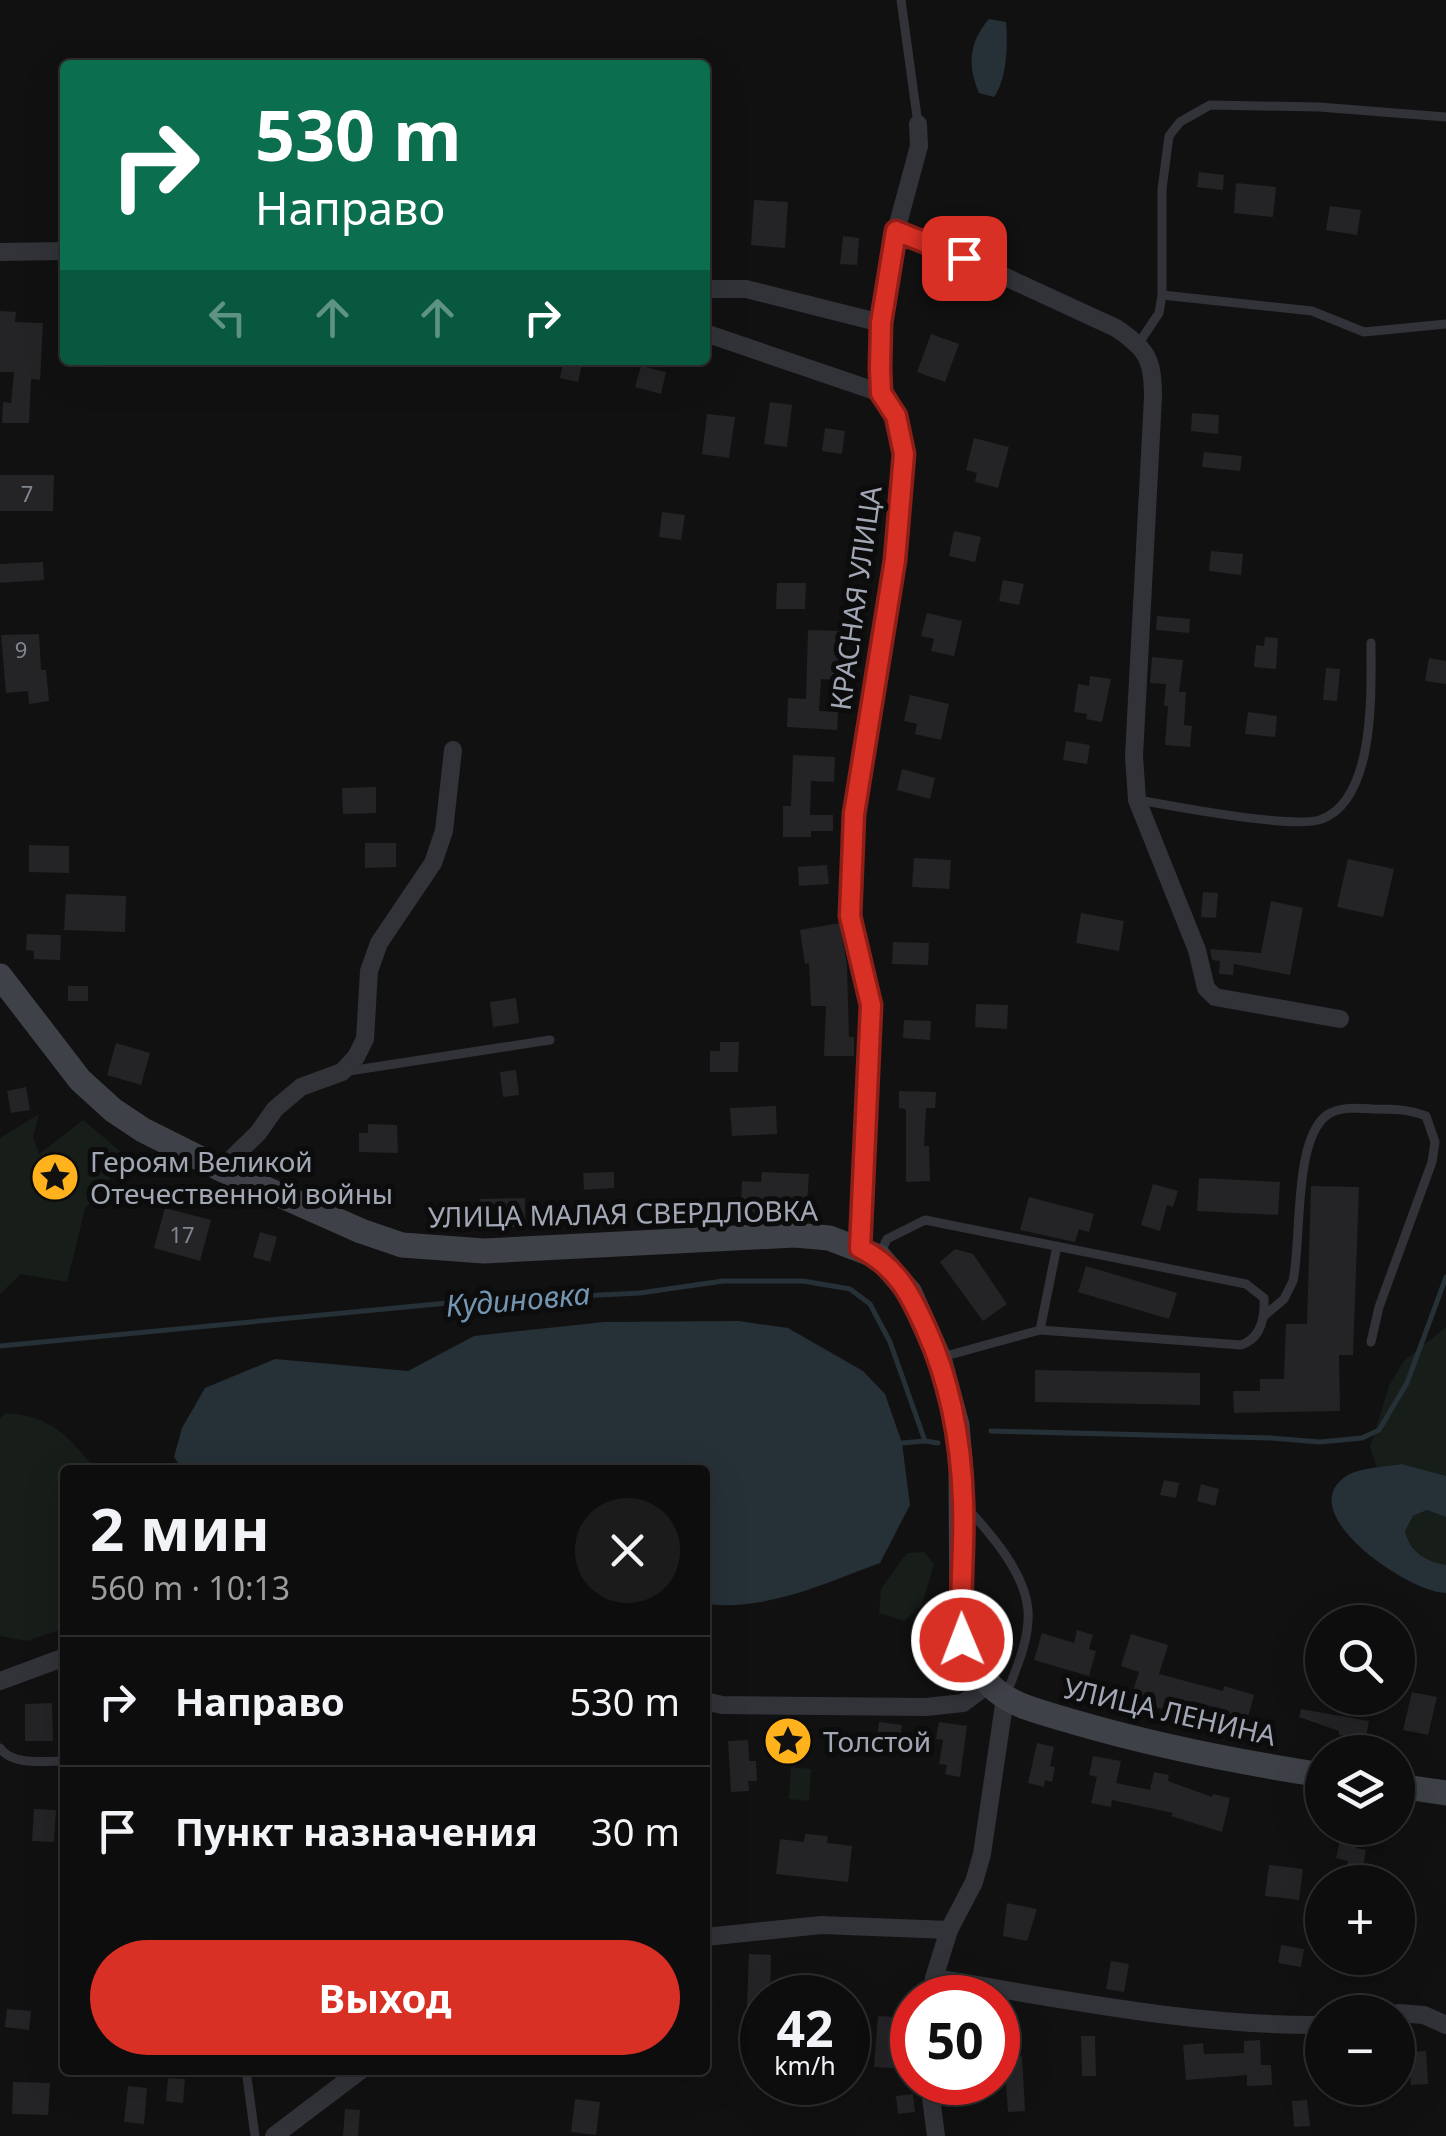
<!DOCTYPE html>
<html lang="ru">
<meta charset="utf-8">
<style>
body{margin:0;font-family:"Noto Sans",sans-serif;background:#1b1b1c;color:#f1f3f6;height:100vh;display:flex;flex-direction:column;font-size:38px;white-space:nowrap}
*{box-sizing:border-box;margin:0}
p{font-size:32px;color:#9a9c9e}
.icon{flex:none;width:55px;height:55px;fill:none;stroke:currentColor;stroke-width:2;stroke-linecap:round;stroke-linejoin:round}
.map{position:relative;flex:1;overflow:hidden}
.details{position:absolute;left:60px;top:1465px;width:650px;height:610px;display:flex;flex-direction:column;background:#0d0d0e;border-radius:10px;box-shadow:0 10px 40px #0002,0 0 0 2px #2d2d2e}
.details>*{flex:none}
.banner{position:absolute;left:60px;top:60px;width:650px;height:305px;border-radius:10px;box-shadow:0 10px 40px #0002,0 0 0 2px #2d2d2e;background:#0b6e4f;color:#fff;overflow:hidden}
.buttons{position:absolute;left:1305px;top:1605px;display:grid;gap:20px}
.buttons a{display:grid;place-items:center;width:110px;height:110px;border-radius:50%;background:#0d0d0e;box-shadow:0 10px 40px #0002,0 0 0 2px #2d2d2e;font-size:50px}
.speed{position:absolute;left:740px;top:1975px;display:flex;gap:20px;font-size:50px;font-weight:700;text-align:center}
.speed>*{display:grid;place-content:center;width:130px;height:130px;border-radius:50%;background:#0d0d0e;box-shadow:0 10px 40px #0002,0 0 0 2px #2d2d2e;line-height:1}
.speed small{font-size:25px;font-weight:400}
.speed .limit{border:15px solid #d22;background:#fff;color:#111}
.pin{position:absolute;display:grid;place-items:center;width:85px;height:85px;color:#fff;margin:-42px;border-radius:20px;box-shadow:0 5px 15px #0006}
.me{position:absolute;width:110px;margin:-55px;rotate:359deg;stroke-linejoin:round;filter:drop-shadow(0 0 8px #0008)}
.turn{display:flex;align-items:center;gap:35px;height:210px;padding:0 30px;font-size:45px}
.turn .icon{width:130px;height:130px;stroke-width:2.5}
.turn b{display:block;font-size:70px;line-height:85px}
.lanes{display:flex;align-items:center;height:95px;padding:0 30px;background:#0003;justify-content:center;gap:50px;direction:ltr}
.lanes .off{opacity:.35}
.round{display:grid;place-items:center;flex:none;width:105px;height:105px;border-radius:52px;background:#1b1b1c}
.overview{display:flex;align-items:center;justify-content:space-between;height:170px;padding:0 30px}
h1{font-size:60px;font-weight:700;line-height:75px}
.primary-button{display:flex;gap:20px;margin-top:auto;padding:20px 30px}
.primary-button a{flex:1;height:115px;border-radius:60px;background:#d93025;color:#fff;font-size:40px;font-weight:700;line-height:115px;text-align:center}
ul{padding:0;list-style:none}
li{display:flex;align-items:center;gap:30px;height:130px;padding:0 30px;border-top:2px solid #2d2d2e}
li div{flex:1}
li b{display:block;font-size:38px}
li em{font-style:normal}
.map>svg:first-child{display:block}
.green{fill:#171d18}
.water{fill:#263037}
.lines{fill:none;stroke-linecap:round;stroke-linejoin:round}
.stream{stroke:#263037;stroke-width:5}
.building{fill:#242427}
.service{stroke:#323338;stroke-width:9}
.minor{stroke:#323338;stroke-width:18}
.secondary{stroke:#3f4148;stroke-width:25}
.route-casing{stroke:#8d1f18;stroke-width:25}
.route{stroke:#d93025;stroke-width:18}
.labels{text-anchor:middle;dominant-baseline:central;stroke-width:10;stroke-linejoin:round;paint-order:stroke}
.number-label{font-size:22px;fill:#818690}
.street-label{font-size:28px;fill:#a1a7b4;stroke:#0c0c0d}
.poi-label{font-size:28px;fill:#a1a7b4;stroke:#0c0c0d;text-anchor:start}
.water-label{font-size:30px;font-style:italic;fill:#7496b3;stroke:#0c0c0d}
</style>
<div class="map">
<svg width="1446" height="2136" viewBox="0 0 1446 2136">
<rect width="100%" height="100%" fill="#111112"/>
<g class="green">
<polygon points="39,1114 33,1137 39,1154 83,1120 127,1157 85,1209 67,1282 21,1274 0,1294 0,1138"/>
<polygon points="1446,1327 1446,1476 1402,1464 1377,1468 1370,1447 1389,1386 1403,1362"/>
<path d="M6,1413C52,1416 68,1436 96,1470H65V1628L27,1641L0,1636V1418Z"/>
<path d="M1428,1510L1446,1517V1565C1425,1561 1410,1552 1405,1530L1413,1516Z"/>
<polygon points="924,1552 934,1564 922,1605 904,1621 879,1613 881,1589 907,1553"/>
<polygon points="791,1767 811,1769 809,1801 789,1799"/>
</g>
<g class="water">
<path d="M989,19L1006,22C1008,44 1007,79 994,97L979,93C967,65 969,42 989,19Z"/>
<path d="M738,1321L788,1328L863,1371L885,1394L902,1443L910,1505L880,1563C823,1584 767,1611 705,1604V1470H183L174,1457L182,1428L205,1388L275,1359L408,1371L474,1336L604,1322Z"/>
<path d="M1402,1464L1446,1476V1517L1427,1510L1413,1516L1405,1531C1410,1552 1425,1561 1446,1565V1593C1409,1593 1288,1511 1348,1475C1363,1467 1386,1467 1402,1464Z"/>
</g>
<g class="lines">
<g class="stream">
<polyline points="0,1346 458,1302 640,1293 723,1281 803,1281 850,1289 870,1304 890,1342 925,1441 938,1443"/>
<polyline points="991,1431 1271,1438 1320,1442 1362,1438 1379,1430 1407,1383 1446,1277"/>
<polyline points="902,1443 925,1441"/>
</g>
</g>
<g class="building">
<polygon points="1199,172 1224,175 1223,190 1197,187"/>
<polygon points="1236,183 1276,187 1273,217 1234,213"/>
<polygon points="754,200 788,202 785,248 751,245"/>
<polygon points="1330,206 1361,210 1357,235 1326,230"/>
<polygon points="843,236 859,238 857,265 840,264"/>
<polygon points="0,311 16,312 15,322 43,323 40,380 31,379 29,423 2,423 3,402 11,403 14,372 0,372"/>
<polygon points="931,334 959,344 945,382 917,372"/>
<polygon points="564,360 583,360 578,382 560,378"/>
<polygon points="641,366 666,372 661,394 635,387"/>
<polygon points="770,402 792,405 787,447 764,444"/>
<polygon points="1192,413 1219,415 1218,434 1191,431"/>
<polygon points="707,414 735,417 729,458 702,454"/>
<polygon points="825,428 845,431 842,454 822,451"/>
<polygon points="974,438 1009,447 998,488 975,482 977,473 966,470"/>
<polygon points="1204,452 1242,456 1240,471 1202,467"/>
<polygon points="0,475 54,475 53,511 0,511"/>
<polygon points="662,512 685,515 681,540 659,537"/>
<polygon points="954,531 981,537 975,562 949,556"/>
<polygon points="1211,551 1243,554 1241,575 1209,571"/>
<polygon points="43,562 44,580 0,583 0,564"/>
<polygon points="1003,580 1024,584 1019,605 999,601"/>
<polygon points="777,583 806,583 805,609 776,609"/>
<polygon points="927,613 962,621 954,656 931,651 934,639 921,636"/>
<polygon points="1157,616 1190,619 1189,633 1156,630"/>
<polygon points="808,630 840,631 838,680 821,679 819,711 838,712 837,730 787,727 788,698 806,699"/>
<polygon points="39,634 41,670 46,670 49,701 29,704 28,691 6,693 1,635"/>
<polygon points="1265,637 1278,638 1276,669 1254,667 1256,645 1264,646"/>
<polygon points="1152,657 1183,660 1179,692 1186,692 1184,725 1192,726 1190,747 1165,745 1168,706 1164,706 1166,684 1150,683"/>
<polygon points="1429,658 1446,661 1446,684 1425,681"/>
<polygon points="1326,668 1340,669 1337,701 1323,700"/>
<polygon points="1090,676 1111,679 1102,722 1086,719 1087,714 1074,712 1078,684 1089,686"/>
<polygon points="910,695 949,704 941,740 915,734 917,724 904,721"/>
<polygon points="1248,712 1277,716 1275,737 1245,734"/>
<polygon points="1066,741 1090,745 1087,764 1063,760"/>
<polygon points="793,755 835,757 834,782 811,781 810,815 833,815 833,831 811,831 811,837 783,837 783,806 791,806"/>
<polygon points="902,769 935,778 930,799 897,790"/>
<polygon points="376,787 376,813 343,814 342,788"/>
<polygon points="365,843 396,843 396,867 365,868"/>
<polygon points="29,845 69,846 69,873 29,872"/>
<polygon points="914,858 951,860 949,889 912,887"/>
<polygon points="1348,859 1394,869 1383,917 1337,907"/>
<polygon points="827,865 829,884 799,886 798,867"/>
<polygon points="1203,892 1218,893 1216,918 1201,917"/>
<polygon points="66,894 126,896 125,932 64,930"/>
<polygon points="1271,901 1303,908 1290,975 1234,964 1233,975 1219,974 1220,961 1212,960 1210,949 1261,953"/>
<polygon points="1081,913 1124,921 1119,951 1076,943"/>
<polygon points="840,923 847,966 849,1037 854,1037 854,1056 824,1056 826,1006 811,1006 809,963 805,964 800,930"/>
<polygon points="27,934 61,935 60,960 34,959 34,951 26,950"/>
<polygon points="893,942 929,943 928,965 892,964"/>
<rect x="68" y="986" width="20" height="15"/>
<polygon points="516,998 519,1023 493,1027 490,1002"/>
<polygon points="976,1004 1008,1005 1007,1029 975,1027"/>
<polygon points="904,1020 931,1021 930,1040 903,1038"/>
<polygon points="720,1042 739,1042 738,1072 710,1072 710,1051 720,1051"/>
<polygon points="116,1043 150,1053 141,1085 107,1075"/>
<polygon points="516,1070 519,1095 503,1097 500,1072"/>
<polygon points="26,1087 30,1110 11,1113 7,1091"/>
<polygon points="899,1091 936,1092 935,1108 926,1108 924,1146 929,1146 930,1181 906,1182 906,1109 899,1108"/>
<polygon points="776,1106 777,1134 732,1136 730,1108"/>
<polygon points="368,1124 397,1125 398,1153 359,1152 359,1133 368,1133"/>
<polygon points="614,1172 614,1188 584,1190 583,1173"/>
<polygon points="762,1172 809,1174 807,1204 771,1202 770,1213 750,1212 750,1200 741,1200 742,1181 761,1182"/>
<polygon points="1199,1178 1280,1182 1278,1215 1197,1211"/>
<polygon points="1153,1184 1178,1191 1173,1207 1167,1205 1160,1231 1141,1225"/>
<polygon points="1311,1186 1359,1187 1353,1355 1339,1355 1340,1411 1234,1413 1233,1391 1260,1391 1260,1379 1284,1379 1286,1324 1307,1324"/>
<polygon points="1029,1197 1094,1214 1089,1232 1079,1229 1075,1242 1020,1230"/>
<polygon points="525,1198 525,1227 480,1227 480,1199"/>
<polygon points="165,1208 211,1220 200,1261 154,1248"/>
<polygon points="260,1232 277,1237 270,1262 253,1257"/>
<polygon points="955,1249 973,1254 1007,1304 983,1321 940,1262"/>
<polygon points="1086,1266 1177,1293 1169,1319 1078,1292"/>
<polygon points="1035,1370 1200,1373 1200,1405 1035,1402"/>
<polygon points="1164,1480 1179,1483 1176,1498 1160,1495"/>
<polygon points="1201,1484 1219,1489 1215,1506 1197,1501"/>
<polygon points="1077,1630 1093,1635 1089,1649 1096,1651 1089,1676 1034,1660 1042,1633 1074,1643"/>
<polygon points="1131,1634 1168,1645 1159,1674 1223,1691 1224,1686 1254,1695 1244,1732 1221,1726 1225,1710 1192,1701 1188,1716 1155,1707 1153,1714 1128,1706 1139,1672 1121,1666"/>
<polygon points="1412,1692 1437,1697 1428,1735 1403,1730"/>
<polygon points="52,1703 53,1741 25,1741 25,1704"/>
<polygon points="1301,1709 1369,1721 1363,1752 1348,1751 1351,1737 1339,1735 1339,1731 1299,1717"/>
<polygon points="879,1722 902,1725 898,1754 875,1751"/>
<polygon points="939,1722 967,1726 960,1777 945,1774 947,1765 939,1764 943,1740 936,1739"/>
<polygon points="748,1740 749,1761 756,1761 757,1781 748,1781 749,1791 731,1792 728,1741"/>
<polygon points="1037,1743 1054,1747 1050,1766 1055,1767 1052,1782 1045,1780 1044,1787 1028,1783"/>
<polygon points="1093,1756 1121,1761 1116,1783 1150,1790 1154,1772 1169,1775 1168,1781 1212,1797 1213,1794 1230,1798 1222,1832 1171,1816 1173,1813 1112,1800 1111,1807 1091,1803 1097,1777 1089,1775"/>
<polygon points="34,1809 56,1810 54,1842 32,1841"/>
<polygon points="1343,1828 1360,1828 1356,1848 1366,1850 1362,1873 1347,1869 1348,1861 1336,1858"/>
<polygon points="805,1834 828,1836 827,1843 852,1846 848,1882 776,1874 780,1839 804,1842"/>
<polygon points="1269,1865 1303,1869 1299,1900 1265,1896"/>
<polygon points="1007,1903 1037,1909 1027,1941 1003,1936"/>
<polygon points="1281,1945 1304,1949 1301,1967 1278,1963"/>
<polygon points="749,1954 771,1955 770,1998 762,1998 762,2006 747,2006"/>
<polygon points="1111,1961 1129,1964 1124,1992 1106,1989"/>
<polygon points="7,2009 31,2011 29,2030 5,2027"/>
<polygon points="878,2016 910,2018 906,2069 874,2067"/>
<polygon points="1081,2036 1095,2036 1096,2076 1082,2076"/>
<polygon points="1260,2040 1261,2065 1271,2065 1272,2085 1247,2086 1247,2075 1186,2080 1183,2045 1203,2043 1204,2054 1244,2053 1244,2041"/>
<polygon points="1426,2051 1428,2084 1411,2085 1409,2052"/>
<polygon points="1022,2056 1025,2111 1008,2112 1004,2058"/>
<polygon points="168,2078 185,2079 183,2103 166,2101"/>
<polygon points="13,2082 50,2083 48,2115 12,2114"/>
<polygon points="128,2086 147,2088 144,2124 124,2122"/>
<polygon points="913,2094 915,2112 898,2114 896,2096"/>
<polygon points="575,2099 600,2102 596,2135 571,2132"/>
<polygon points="1307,2100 1310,2126 1294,2127 1292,2101"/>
<polygon points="345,2109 360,2110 358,2136 343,2136"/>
</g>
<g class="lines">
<g class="service">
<polyline points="901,0 918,124"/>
<polyline points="1162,295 1312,311 1364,332 1446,324"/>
<polyline points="1139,343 1159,313 1162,295 1162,189 1169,136 1180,122 1210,105 1319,107 1446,117"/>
<path d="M1139,800C1171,806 1297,830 1322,819C1376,798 1371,690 1371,643"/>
<polyline points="349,1071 550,1040"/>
<path d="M880,1254L887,1239L925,1220L1246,1284L1264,1298C1265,1317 1262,1338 1241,1345L1040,1330L942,1357"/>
<path d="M1264,1316L1284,1299L1293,1281C1302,1239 1293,1140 1327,1115C1340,1106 1358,1108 1373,1109C1392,1109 1408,1109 1426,1116L1435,1142L1432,1162L1379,1307L1371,1342"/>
<polyline points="1040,1330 1057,1246"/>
<path d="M967,1508C991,1534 1025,1573 1028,1610C1030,1639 1016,1669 1006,1695"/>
<path d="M0,1748C12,1766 45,1761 65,1761"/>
<polyline points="246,2070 255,2136"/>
</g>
<g class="minor">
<path d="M896,231L934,244L1116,328C1147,349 1153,359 1153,397L1134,756L1137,800L1197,950L1206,988L1215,997L1340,1019"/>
<polyline points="0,252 65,251"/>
<polyline points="705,289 746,289 881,323"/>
<polyline points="705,333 881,393"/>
<polyline points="221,1169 258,1133 275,1109 301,1087 342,1072 356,1057 365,1039 369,971 379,943 433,863 444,831 453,750"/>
<polyline points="860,1248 871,1005 851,916 854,814 895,560 904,454 897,416 881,393 881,323 896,231 919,146 918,124"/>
<polyline points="0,1681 65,1657"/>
<polyline points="705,1701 722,1705 926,1707 963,1703 989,1684"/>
<polyline points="705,1937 821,1925 949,1930"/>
<path d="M934,1978C1063,1999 1192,2026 1322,2025"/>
<polyline points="932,1998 934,1978 949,1930 974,1882 982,1854 1005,1698"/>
<polyline points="1398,2013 1424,2015 1446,2025"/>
<polyline points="929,2082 936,2136"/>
<polyline points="274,2136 361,2070"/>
</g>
<g class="secondary">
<path d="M0,976L80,1080L113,1110L143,1130L221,1169L361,1231L402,1245L484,1251L795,1235L829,1238L879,1257L910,1293L939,1358L957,1425L961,1471L962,1640C971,1662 982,1681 1002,1695C1022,1709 1052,1715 1074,1722C1156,1746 1238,1762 1322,1775"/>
<polyline points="1398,1786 1446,1793"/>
</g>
</g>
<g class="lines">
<g class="route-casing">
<path id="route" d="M962,1640C959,1594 965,1548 963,1501C961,1442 951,1384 926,1329C910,1293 896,1266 860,1248L871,1005L850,916L854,814L895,560L904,454L896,416L881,393L880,368L881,323L896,231L964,258"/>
</g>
<use href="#route" class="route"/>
</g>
<defs>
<g id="sight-disc" transform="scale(2.5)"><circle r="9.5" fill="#ffb21c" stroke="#0c0c0d"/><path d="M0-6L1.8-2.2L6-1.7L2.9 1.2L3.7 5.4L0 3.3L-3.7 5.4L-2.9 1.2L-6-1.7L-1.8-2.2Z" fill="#111"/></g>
</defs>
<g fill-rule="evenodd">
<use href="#sight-disc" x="55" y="1177"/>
<use href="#sight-disc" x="788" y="1741"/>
</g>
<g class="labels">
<g class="number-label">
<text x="27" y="493">7</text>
<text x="21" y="649">9</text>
<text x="182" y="1234">17</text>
</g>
<g class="street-label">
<text transform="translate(855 598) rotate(-82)">КРАСНАЯ УЛИЦА</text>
<text transform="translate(623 1213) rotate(-1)">УЛИЦА МАЛАЯ СВЕРДЛОВКА</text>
<text transform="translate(1170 1711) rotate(13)">УЛИЦА ЛЕНИНА</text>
</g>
<g class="poi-label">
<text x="90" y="1161">Героям Великой<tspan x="90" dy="32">Отечественной войны</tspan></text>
<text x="823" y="1741">Толстой</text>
</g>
<g class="water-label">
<text transform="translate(518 1299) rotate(-5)">Кудиновка</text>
</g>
</g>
</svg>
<div class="buttons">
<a><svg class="icon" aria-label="search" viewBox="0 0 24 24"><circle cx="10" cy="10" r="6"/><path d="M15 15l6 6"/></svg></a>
<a><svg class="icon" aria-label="layers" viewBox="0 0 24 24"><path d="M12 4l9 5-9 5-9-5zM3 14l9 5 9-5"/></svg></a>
<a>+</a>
<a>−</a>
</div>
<div class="speed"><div>42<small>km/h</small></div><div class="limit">50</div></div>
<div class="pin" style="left:964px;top:258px;background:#d93025"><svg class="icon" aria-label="arrive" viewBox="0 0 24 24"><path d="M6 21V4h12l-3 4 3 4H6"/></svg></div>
<svg class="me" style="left:962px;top:1640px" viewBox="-20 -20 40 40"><circle r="17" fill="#d93025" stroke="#fff" stroke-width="3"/><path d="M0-11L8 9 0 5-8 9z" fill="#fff"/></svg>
<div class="banner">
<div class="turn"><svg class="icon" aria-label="right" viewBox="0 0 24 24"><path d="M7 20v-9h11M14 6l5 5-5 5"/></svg><div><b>530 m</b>Направо</div></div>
<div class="lanes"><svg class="icon off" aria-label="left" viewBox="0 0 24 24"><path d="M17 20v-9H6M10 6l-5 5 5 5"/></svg><svg class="icon off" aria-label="ahead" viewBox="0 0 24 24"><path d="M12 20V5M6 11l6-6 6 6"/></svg><svg class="icon off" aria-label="ahead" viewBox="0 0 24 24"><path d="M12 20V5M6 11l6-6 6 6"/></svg><svg class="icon" aria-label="right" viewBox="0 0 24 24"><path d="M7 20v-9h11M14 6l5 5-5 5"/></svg></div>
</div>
<section class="details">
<div class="overview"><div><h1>2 мин</h1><p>560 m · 10:13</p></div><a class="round"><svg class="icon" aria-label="close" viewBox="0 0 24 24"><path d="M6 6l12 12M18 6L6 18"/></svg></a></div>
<ul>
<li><svg class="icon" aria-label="right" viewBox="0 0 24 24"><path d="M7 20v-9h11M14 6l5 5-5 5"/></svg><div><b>Направо</b></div><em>530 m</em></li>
<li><svg class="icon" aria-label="arrive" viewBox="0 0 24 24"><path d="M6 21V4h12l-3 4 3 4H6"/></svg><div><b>Пункт назначения</b></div><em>30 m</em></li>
</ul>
<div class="primary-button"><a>Выход</a></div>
</section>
</div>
